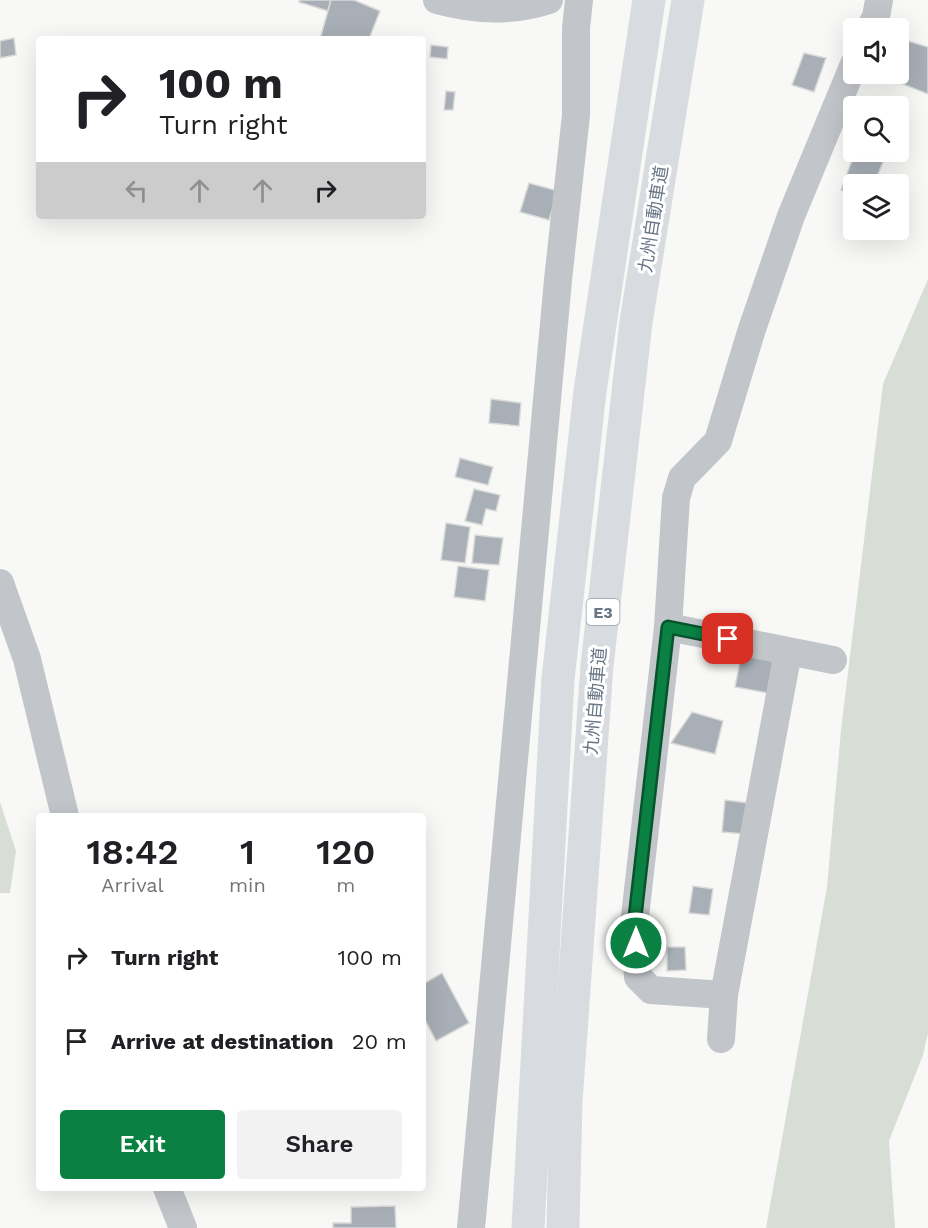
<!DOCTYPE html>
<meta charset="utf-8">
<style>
body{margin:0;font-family:"Work Sans","Noto Sans JP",sans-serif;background:#f2f2f2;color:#202124;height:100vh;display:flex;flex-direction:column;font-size:22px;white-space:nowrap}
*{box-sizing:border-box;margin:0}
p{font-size:20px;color:#757577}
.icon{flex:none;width:33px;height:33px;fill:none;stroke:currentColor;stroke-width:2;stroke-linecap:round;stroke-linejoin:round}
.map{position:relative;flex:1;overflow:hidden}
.sheet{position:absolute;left:36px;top:813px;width:390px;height:378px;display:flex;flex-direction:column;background:#fff;border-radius:6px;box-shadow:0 6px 24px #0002}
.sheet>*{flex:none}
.hud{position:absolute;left:36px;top:36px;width:390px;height:183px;border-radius:6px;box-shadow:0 6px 24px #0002;background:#fff;color:#202124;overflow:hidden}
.fabs{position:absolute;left:843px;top:18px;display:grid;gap:12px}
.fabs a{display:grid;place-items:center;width:66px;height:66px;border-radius:6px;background:#fff;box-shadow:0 6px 24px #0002;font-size:30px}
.pin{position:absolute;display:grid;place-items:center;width:51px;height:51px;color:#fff;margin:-26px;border-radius:12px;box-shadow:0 3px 9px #0006}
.me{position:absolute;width:66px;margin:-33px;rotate:0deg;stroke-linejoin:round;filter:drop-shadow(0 0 4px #0008)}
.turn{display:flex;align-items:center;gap:21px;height:126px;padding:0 24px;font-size:27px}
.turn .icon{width:78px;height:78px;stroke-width:2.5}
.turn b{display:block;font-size:42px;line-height:51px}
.lanes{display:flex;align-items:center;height:57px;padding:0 24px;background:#0003;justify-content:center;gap:30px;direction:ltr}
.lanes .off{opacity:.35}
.eta{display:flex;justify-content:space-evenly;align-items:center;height:102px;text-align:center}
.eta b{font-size:36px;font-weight:600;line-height:42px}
.primary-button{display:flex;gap:12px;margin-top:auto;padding:12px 24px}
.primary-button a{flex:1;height:69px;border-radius:6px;background:#0b8043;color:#fff;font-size:24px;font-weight:600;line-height:69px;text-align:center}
.primary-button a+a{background:#f2f2f2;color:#202124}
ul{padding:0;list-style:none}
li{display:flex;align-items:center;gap:18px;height:84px;padding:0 24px}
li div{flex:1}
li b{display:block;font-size:22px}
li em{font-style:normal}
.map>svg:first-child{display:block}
.green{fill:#d8ddd6}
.building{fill:#a8afb6;stroke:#dadad9;stroke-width:1.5}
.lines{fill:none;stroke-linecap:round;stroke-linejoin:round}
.minor{stroke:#c2c5c9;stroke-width:28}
.highway{stroke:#d8dbdf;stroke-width:33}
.route-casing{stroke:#07532c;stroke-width:15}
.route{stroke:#0b8043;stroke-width:10}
.labels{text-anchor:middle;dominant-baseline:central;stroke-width:6;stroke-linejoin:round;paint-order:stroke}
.shield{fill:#fff;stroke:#969faa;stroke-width:1.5}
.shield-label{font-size:16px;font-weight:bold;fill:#697686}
.street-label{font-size:18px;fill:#697686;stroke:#fff}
</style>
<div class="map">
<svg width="928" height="1228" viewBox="0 0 928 1228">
<rect width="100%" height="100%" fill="#f8f9f6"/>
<g class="green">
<polygon points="928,279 928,1033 923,1055 889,1141 895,1228 766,1228 827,887 841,730 883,384"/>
<polygon points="0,802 16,851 10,893 0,893"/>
</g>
<g class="building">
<polygon points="300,0 331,0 328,11 299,2"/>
<polygon points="331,0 354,0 380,11 369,39 320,39"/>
<polygon points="14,38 16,55 0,58 0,41"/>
<polygon points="908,41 928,47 928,94 895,81"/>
<polygon points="431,45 448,47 447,59 430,57"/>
<polygon points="804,53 826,58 814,92 792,85"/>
<polygon points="446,91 455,92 453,110 444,110"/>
<polygon points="855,152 887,152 874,184 854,184 854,194 841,190"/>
<polygon points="529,183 558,191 549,220 520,212"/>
<polygon points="491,399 521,403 519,426 489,423"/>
<polygon points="460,458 493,467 488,485 455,477"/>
<polygon points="474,489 500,495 496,511 486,509 482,525 465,521"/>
<polygon points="446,523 470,527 465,563 441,560"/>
<polygon points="475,535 503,538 499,565 472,563"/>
<polygon points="458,566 489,570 485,601 454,597"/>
<polygon points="742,651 775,657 768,693 735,687"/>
<polygon points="692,712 723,721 715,754 671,743"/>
<polygon points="725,800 748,803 745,834 722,832"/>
<polygon points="693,886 713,889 709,915 689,913"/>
<polygon points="667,947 685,947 686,970 667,971"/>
<polygon points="442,973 469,1023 436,1041 423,1016 423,984"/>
<polygon points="395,1206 396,1228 333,1228 333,1223 351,1223 351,1207"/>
</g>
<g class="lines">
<g class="minor">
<path d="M437,0C473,10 513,12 549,0"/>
<polyline points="870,28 876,17 879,0"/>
<polyline points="0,583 27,659 65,816"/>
<polyline points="668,627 833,660"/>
<polyline points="724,995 651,990 638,977 634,925 668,627 676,498 682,478 718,441 751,332 791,216 854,64"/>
<polyline points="721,1039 724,995 788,652"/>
<polyline points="167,1188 183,1228"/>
<polyline points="471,1228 558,280 576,115 576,28 579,0"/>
</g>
<g class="highway">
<polyline points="528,1228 558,679 590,391 649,0"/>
<polyline points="563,1228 566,1101 597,666 636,322 688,0"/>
</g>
</g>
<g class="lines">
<g class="route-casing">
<polyline id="route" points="636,943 634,926 668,627 728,639"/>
</g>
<use href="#route" class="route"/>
</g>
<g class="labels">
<rect class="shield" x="586.5" y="599" width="33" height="26" rx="4.5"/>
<g class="shield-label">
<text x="603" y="612">E3</text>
</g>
<g class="street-label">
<text transform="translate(653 219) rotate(-81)">九州自動車道</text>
<text transform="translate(595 701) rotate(-85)">九州自動車道</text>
</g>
</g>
</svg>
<div class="fabs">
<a><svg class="icon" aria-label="sound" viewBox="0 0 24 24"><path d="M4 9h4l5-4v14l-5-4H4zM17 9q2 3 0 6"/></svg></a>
<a><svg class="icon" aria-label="search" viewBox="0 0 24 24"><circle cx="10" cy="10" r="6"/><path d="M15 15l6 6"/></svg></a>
<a><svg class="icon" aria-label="layers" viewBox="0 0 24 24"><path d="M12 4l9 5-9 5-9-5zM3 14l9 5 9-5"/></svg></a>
</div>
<div class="pin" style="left:728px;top:639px;background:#d93025"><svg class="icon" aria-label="arrive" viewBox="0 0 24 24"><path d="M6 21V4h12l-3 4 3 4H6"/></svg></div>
<svg class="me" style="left:636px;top:943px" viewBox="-20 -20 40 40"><circle r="17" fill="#0b8043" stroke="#fff" stroke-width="3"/><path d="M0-11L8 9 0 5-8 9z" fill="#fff"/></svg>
<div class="hud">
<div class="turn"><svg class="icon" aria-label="right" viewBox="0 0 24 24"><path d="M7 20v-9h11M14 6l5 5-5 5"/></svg><div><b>100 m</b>Turn right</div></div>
<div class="lanes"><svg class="icon off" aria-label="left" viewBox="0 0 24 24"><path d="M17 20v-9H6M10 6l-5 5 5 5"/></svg><svg class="icon off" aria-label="ahead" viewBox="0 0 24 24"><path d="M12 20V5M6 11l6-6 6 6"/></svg><svg class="icon off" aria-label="ahead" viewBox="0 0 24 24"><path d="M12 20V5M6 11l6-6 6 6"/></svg><svg class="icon" aria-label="right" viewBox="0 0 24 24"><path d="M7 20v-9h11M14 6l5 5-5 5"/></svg></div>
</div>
<section class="sheet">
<div class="eta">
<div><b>18:42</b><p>Arrival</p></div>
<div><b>1</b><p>min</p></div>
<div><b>120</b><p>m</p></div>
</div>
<ul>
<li><svg class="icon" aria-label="right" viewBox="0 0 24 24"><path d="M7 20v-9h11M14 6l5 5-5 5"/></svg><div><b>Turn right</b></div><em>100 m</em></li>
<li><svg class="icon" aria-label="arrive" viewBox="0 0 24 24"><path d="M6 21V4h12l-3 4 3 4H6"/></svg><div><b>Arrive at destination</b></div><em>20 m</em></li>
</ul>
<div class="primary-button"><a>Exit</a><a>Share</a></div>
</section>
</div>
